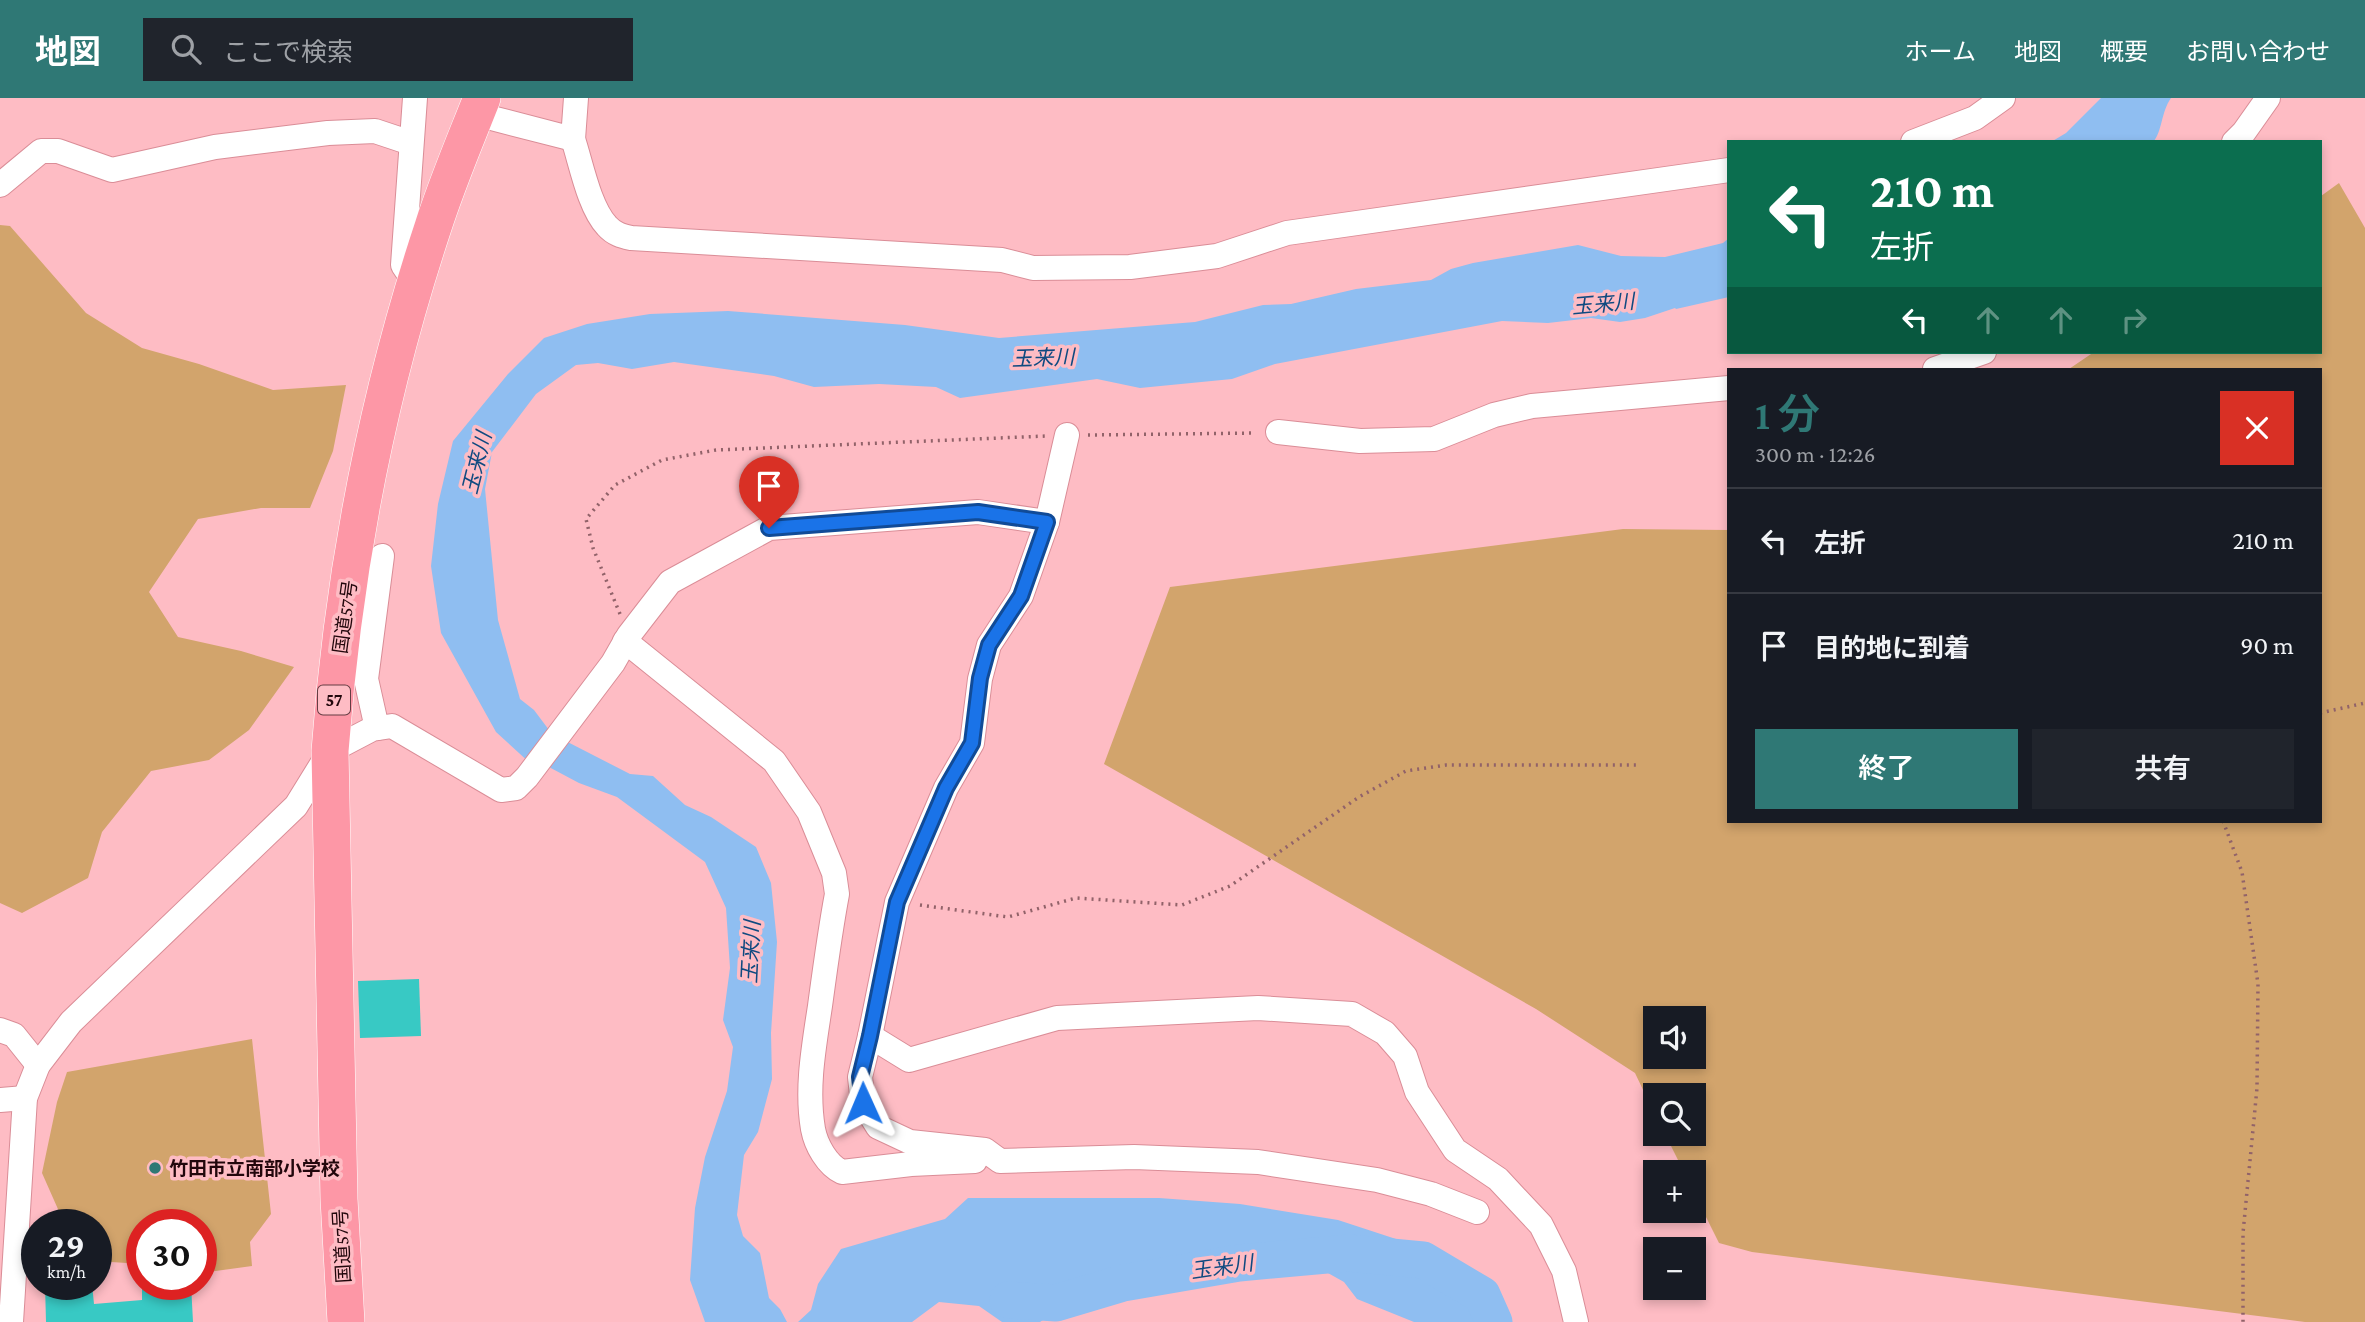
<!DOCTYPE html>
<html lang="ja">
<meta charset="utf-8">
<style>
body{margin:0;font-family:"Crimson Pro","Noto Sans JP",serif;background:#20242c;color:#f1f3f6;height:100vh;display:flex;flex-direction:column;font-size:26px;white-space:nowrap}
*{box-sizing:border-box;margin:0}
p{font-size:23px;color:#9ea1a6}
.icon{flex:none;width:38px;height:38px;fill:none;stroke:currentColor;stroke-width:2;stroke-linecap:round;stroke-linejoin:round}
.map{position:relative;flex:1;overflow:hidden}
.panel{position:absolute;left:1727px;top:270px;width:595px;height:455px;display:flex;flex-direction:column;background:#171b24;border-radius:0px;box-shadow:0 4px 10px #0003}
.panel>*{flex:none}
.banner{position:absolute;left:1727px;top:42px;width:595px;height:214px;border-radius:0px;box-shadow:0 4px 10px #0003;background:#0b6e4f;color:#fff;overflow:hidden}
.fabs{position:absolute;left:1643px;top:908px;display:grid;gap:14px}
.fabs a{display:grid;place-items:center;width:63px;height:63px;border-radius:0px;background:#171b24;box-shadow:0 4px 10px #0003;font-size:35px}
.speed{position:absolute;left:21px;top:1111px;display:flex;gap:14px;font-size:35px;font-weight:700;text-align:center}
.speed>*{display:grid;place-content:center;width:91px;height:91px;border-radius:50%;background:#171b24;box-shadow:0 4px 10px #0003;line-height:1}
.speed small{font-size:18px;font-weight:400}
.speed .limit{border:10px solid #d22;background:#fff;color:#111}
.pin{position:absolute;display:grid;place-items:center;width:60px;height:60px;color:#fff;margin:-72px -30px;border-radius:50% 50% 50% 0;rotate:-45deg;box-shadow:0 0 7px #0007}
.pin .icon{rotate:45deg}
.me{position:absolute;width:77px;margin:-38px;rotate:359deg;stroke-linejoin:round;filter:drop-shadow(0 0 5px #0008)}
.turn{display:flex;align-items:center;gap:24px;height:147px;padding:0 28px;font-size:32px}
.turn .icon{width:91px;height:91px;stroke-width:2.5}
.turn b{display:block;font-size:49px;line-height:60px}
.lanes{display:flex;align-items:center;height:66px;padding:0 28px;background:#0003;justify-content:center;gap:35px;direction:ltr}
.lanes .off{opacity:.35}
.round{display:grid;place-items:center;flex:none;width:74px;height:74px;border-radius:0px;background:#20242c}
.head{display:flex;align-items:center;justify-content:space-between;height:119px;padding:0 28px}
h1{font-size:42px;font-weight:600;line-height:52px;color:#2f7875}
.cta{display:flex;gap:14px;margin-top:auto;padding:14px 28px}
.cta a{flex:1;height:80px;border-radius:0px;background:#2f7875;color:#fff;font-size:28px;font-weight:600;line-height:80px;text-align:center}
.cta a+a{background:#20242c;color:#f1f3f6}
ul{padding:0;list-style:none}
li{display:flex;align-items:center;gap:21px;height:105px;padding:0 28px;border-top:2px solid #363941}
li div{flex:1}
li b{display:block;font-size:26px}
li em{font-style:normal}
header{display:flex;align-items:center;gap:42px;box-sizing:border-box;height:98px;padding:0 35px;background:#2f7875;color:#fff}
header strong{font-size:33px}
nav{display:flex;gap:38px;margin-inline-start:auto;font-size:24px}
.search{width:490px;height:63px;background:#20242c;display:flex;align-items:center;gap:18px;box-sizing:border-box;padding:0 24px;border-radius:0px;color:#9ea1a6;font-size:26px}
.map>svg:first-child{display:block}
.green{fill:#d2a46c;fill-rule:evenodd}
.water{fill:#8fbef1}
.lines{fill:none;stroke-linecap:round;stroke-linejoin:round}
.river{stroke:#8fbef1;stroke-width:37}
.building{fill:#38c9c4}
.minor-casing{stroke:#da8d97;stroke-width:26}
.highway-casing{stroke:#fff;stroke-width:38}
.path{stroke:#916269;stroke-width:3.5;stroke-dasharray:2 5;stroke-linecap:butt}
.minor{stroke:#fff;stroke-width:24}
.highway{stroke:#fd97a6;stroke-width:37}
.route-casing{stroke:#114b97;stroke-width:18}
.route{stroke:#1a73e8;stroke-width:12}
.poi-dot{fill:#2f7875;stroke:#febcc4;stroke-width:2.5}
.labels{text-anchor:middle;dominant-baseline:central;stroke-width:7;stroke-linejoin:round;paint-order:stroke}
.shield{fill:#febcc4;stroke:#643d43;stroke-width:2}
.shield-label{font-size:18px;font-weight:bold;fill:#22070c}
.street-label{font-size:19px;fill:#22070c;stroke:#febcc4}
.poi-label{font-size:19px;font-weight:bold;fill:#22070c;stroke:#febcc4;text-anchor:start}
.water-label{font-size:21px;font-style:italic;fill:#104a80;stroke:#febcc4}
</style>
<header>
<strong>地図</strong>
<div class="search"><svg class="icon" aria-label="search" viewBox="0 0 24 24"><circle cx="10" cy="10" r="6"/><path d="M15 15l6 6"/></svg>ここで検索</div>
<nav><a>ホーム</a><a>地図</a><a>概要</a><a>お問い合わせ</a></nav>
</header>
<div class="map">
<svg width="2365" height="1224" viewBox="0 0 2365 1224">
<rect width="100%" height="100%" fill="#febcc4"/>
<g class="green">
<path d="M2339,85L2365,130V1224H2305L1752,1154L1719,1145L1694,1095V1074H1684L1665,1036H1694V998H1656L1655,1017L1635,975L1536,911L1104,666L1170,489L1623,431L1729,432V723H2320V271H2069L2094,254H2320L2321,98ZM1656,920H1694V959H1656Z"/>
<polygon points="0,127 10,128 86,215 142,250 199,266 273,292 346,287 333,353 310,410 261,410 198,421 149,494 178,539 241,553 294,569 249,632 209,662 151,673 102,734 88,780 22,815 0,805"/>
<polygon points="252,941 271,1116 250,1144 252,1168 201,1175 201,1127 142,1127 142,1166 96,1163 96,1127 65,1127 42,1075 57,1004 67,974"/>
</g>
<g class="water">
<path d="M2101,0H2171C2161,14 2162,35 2153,44H2051L2066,35Z"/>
<polygon points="1729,140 1729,199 1676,211 1675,210 1645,220 1620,224 1591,220 1548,225 1502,223 1275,266 1232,281 1140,290 1097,281 960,300 936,289 879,286 814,289 774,278 674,264 632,271 598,265 576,267 536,296 492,354 485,391 498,522 520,601 534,612 552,636 630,676 653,678 685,707 711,719 756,749 771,785 777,844 771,935 772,981 758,1034 744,1057 737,1117 743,1138 760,1155 769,1200 780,1211 787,1224 705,1224 690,1182 695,1110 705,1059 727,993 733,949 723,922 730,870 726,810 705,764 617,699 579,685 547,668 531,666 496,634 441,535 431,468 438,406 453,343 508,276 544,240 587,226 650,216 728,213 905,227 999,240 1195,224 1263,207 1291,206 1356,191 1431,182 1451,171 1473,165 1578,147 1621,158 1665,159 1723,145"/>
<polygon points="968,1100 1159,1100 1240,1106 1338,1122 1396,1141 1427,1169 1432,1184 1467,1206 1482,1224 1414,1224 1357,1201 1344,1184 1319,1170 1277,1158 1244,1154 1219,1176 1181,1183 1131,1176 1093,1192 1057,1187 1056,1213 1040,1224 1002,1224 979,1208 939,1204 912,1224 798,1224 811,1212 818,1186 841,1151 945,1121"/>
</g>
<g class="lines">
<polyline class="river" points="1008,1202 1056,1205 1123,1185 1239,1165 1349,1155 1423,1162 1482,1197 1494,1224"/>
</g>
<g class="building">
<polygon points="419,881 421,938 360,940 358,883"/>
<polygon points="45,1186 92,1186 94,1206 142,1202 142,1186 191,1186 193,1224 46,1224"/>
</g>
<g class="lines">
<g class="minor-casing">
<g id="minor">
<polyline points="415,0 403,167 415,185"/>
<polyline points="476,16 573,41 576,0"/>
<path d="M573,41C581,65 589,109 607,128C614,136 622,138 631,140L1002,162L1033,170L1130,169L1217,158L1287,135L1729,72"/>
<polyline points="1913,44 1975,20 2003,0"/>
<polyline points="2234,44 2244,34 2268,0"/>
<polyline points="0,87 41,53 58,53 112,72 215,49 328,35 375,33 411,45"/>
<polyline points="1935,271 1984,254"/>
<polyline points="1278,334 1360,343 1434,341 1494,317 1532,308 1729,290"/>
<polyline points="1067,337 1047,424 1021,498 989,547 980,581 972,645 946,690 897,804 870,938 860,979 863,1005 878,1029 910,1044 985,1052 1000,1063 1134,1059 1258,1064 1377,1082 1431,1096 1477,1114"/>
<path d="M625,543L774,663L809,714L834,775L837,796C830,833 825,871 820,908C814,948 806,990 813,1031C816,1047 827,1067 842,1074L911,1066L975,1063"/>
<polyline points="377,630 366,581 382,458"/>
<polyline points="0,932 14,937 38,967"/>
<polyline points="870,938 909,962 1057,920 1258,910 1352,916 1385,935 1405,958 1417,994 1455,1052 1498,1081 1541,1127 1564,1173 1576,1224"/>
<polyline points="0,1002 25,1000"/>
<polyline points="11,1224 25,1000 38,967 71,924 296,708 330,653 372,631 392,628 501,692 516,690 527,679 613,565 629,537 670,484 769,430 978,414 1047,424"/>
</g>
</g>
<g class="highway-casing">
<path id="highway" d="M346,1224L339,1101L330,653C343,476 377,298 433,129C447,85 465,43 482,0"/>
</g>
<g class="path">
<polyline points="1088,337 1256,335"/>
<polyline points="620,516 593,450 586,421 615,387 662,362 716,352 1046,338"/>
<polyline points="2320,615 2365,605"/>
<polyline points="2223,723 2242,774 2258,886 2257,990 2243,1135 2243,1224"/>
<polyline points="920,807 1008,819 1076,800 1182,807 1230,788 1359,699 1406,673 1446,667 1638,667"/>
</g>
<use href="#minor" class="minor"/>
<use href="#highway" class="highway"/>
</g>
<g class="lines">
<g class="route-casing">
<polyline id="route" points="769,430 978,414 1047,424 1021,498 989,547 980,580 972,645 946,690 897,804 870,938 860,979 863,1005"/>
</g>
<use href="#route" class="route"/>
</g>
<circle class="poi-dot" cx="155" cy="1070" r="7"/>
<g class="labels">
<rect class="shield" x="318" y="587.5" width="32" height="29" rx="5"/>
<g class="shield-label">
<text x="334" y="602">57</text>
</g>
<g class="street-label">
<text transform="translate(345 519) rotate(-82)">国道57号</text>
<text transform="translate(342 1148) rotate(-93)">国道57号</text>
</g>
<g class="poi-label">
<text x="169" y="1070">竹田市立南部小学校</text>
</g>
<g class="water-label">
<text transform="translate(1603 206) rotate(-5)">玉来川</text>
<text transform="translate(1043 260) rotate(-2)">玉来川</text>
<text transform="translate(477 365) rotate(-76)">玉来川</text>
<text transform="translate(751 854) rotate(-87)">玉来川</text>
<text transform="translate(1222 1169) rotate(-8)">玉来川</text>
</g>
</g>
</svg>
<div class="fabs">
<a><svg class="icon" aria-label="sound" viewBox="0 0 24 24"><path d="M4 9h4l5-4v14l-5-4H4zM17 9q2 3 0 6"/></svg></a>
<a><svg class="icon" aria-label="search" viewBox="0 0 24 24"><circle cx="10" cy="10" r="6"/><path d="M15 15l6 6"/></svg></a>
<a>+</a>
<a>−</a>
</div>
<div class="speed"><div>29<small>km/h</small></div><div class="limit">30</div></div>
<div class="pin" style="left:769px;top:430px;background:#d93025"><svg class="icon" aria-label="arrive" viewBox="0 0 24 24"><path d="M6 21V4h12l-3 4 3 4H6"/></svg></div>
<svg class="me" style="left:863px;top:1005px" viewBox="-20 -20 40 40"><path d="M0-17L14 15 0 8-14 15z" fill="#1a73e8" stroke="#fff" stroke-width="4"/></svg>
<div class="banner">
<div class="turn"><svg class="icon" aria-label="left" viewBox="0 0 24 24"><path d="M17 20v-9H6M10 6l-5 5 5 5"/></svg><div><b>210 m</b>左折</div></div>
<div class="lanes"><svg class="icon" aria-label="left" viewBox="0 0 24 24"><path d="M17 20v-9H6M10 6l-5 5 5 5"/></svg><svg class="icon off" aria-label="ahead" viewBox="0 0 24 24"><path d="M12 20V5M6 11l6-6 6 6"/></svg><svg class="icon off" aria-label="ahead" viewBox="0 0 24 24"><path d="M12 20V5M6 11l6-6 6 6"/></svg><svg class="icon off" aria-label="right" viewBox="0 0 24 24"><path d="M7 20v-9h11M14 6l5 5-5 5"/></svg></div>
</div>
<section class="panel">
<div class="head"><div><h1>1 分</h1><p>300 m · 12:26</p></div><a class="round" style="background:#d93025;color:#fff"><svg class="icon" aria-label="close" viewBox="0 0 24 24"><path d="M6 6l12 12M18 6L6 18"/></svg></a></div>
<ul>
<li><svg class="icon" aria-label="left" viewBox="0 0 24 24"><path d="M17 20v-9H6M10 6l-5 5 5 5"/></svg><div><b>左折</b></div><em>210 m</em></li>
<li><svg class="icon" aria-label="arrive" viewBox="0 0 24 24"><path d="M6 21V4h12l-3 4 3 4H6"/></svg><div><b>目的地に到着</b></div><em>90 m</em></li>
</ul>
<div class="cta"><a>終了</a><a>共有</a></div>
</section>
</div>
